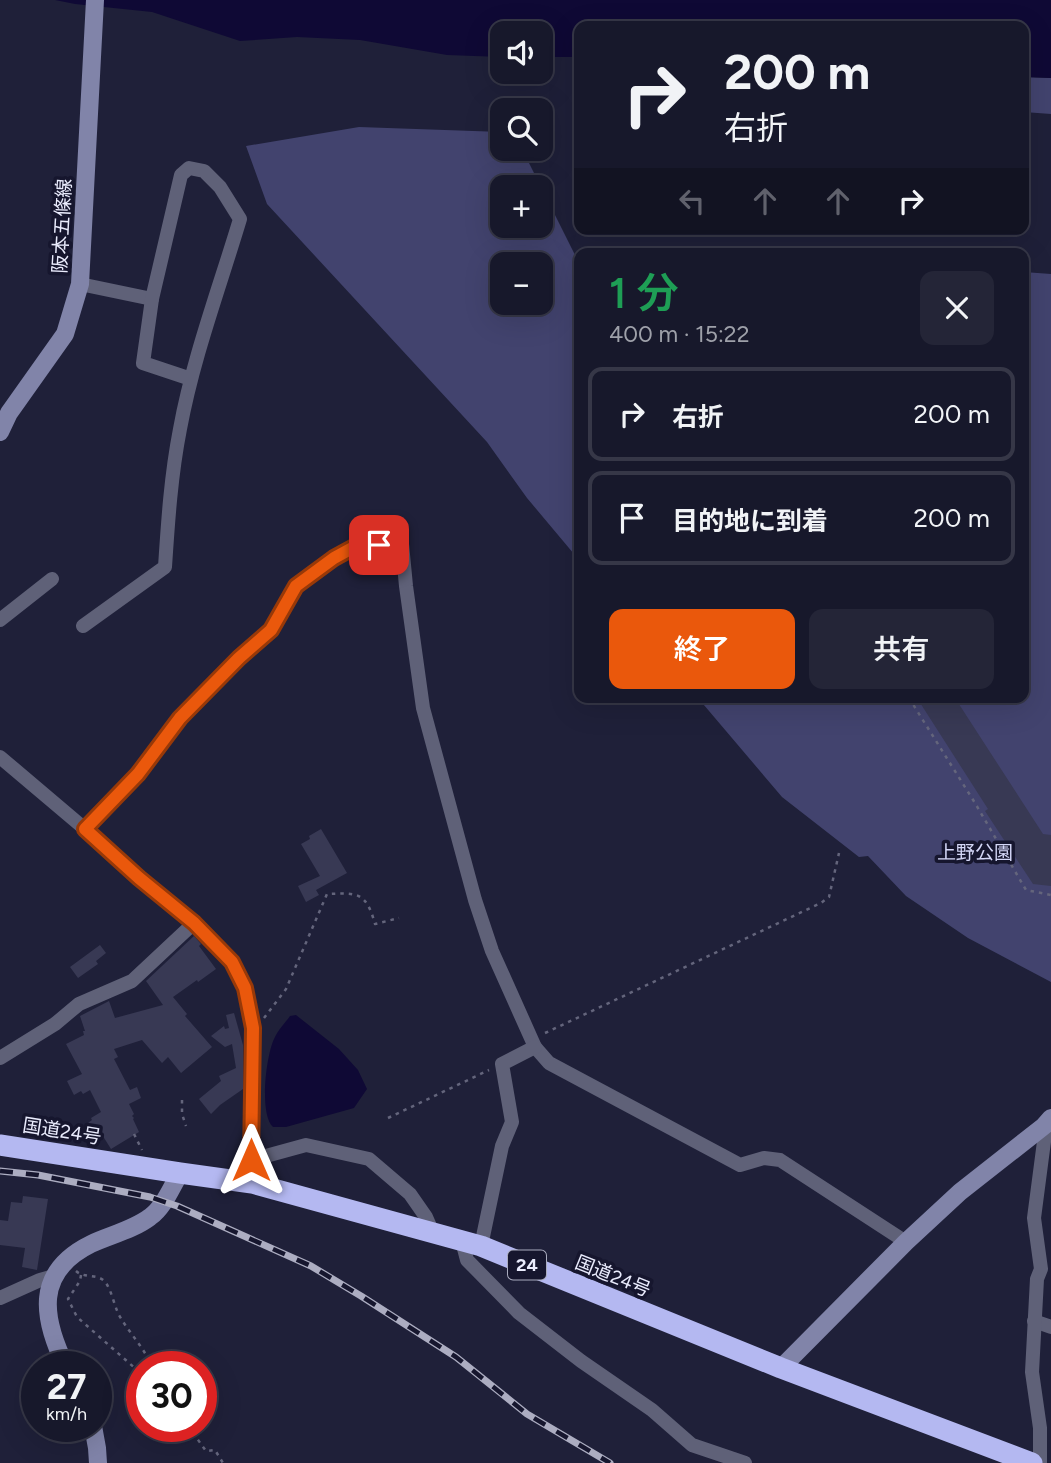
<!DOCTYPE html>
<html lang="ja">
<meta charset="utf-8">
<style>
body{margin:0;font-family:Figtree,"Noto Sans JP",sans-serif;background:#242537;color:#f1f3f6;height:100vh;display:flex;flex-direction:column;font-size:26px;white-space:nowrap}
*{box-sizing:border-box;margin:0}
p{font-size:23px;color:#9ea0a9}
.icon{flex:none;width:38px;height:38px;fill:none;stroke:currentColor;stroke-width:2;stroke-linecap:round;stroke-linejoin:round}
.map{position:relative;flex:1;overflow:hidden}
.details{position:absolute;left:574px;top:248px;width:455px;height:455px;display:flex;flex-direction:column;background:#17182b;border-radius:14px;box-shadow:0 7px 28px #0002,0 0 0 2px #363747}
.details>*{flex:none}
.guide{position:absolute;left:574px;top:21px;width:455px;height:214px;border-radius:14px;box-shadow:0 7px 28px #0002,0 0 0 2px #363747;background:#17182b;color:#f1f3f6;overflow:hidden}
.buttons{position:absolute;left:490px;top:21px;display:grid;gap:14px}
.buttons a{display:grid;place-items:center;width:63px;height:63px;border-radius:14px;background:#17182b;box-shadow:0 7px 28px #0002,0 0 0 2px #363747;font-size:35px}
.speed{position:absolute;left:21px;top:1351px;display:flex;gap:14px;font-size:35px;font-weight:700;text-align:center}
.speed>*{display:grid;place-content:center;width:91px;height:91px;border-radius:50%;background:#17182b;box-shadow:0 7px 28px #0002,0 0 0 2px #363747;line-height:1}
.speed small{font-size:18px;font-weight:400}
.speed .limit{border:10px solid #d22;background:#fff;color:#111}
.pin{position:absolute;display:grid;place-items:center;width:60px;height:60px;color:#fff;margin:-30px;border-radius:14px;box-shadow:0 4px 10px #0006}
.me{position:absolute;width:77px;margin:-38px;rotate:0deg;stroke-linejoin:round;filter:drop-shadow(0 0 5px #0008)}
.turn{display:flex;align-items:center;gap:24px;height:147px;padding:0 35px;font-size:32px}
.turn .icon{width:91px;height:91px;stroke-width:2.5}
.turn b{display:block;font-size:49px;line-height:60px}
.lanes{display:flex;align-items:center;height:66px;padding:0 35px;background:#0003;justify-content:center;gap:35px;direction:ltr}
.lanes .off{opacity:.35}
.round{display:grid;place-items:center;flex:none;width:74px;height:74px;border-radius:14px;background:#242537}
.overview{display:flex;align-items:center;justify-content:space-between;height:119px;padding:0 35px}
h1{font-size:42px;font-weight:600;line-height:52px;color:#1e9e55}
.action{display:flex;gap:14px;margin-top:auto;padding:14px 35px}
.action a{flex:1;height:80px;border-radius:14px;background:#ea580c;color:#fff;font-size:28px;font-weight:600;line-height:80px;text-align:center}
.action a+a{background:#242537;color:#f1f3f6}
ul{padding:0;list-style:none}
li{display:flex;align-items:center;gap:21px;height:94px;margin:0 14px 10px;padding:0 21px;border:4px solid #363747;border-radius:14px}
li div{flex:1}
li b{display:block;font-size:26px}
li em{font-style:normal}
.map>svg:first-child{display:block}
.green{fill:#42436e;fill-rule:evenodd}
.water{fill:#0f0935}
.building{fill:#383954}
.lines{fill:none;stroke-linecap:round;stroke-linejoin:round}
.path{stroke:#64657c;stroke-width:2.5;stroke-dasharray:3.5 5;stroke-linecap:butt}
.street{stroke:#5f6178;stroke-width:14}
.secondary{stroke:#8184a9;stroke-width:18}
.highway{stroke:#b4b8f1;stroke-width:21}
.rail-casing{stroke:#acadc1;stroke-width:7}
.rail{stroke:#16162e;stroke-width:4.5;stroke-dasharray:13;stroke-linecap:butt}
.route-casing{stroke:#983908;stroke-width:18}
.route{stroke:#ea580c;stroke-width:12}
.labels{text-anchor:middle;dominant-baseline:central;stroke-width:7;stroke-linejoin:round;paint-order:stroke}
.shield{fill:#16162e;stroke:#aaacbf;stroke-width:2}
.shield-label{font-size:18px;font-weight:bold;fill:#eaecfd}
.street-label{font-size:19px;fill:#eaecfd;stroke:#16162e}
.park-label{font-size:19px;fill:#d4d7f7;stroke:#16162e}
</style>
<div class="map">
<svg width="1051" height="1463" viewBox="0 0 1051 1463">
<rect width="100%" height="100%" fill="#1f2039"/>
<g class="green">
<polygon points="1024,77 1051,78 1051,114 1024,112"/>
<path d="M359,127L502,132V149H522L579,263V560L527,498L487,442L267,204L246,146ZM541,187V226H502V187ZM541,264V303H502V264Z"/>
<polygon points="1024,272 1051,274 1051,982 968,938 906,896 868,856 859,857 782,797 698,698 1024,698"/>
</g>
<g class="water">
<polygon points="55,0 1051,0 1051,78 1024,77 1024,26 579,26 579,57 541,57 541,33 502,33 502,57 447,55 360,40 297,37 240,41 152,12 75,4"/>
<path d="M296,1015L339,1049L358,1070L367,1089L354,1108L286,1127H273C259,1114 266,1056 274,1039C278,1030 285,1023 290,1016Z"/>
</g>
<g class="building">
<polygon points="917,698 955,698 1043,834 1051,835 1051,886 1033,884 985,811 988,809"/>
<polygon points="321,829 347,873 316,890 319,895 306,902 298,886 320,876 301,844 310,839 309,836"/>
<polygon points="194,936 201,944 199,946 216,969 198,982 197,980 173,997 187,1014 185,1016 212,1047 181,1073 168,1057 162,1063 142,1040 114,1049 118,1057 114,1059 130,1090 137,1087 141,1098 129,1104 134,1114 132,1116 134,1118 133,1119 139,1132 111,1149 101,1133 96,1136 88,1123 92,1120 91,1118 101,1112 90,1090 83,1094 81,1091 74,1095 67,1081 82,1074 66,1044 84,1035 83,1031 85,1031 80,1016 109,1001 115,1018 163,1005 146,981"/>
<polygon points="100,945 106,953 96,961 98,964 78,978 70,967"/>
<polygon points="234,1013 243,1045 243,1089 220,1105 211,1114 199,1099 221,1081 219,1076 236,1068 232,1044 225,1047 211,1036 224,1026 225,1029 229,1028 226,1015"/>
<polygon points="23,1196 48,1199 37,1270 22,1267 25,1248 0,1245 0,1220 8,1221 11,1202 22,1203"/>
</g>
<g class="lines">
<g class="path">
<polyline points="909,698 975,803 1026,890 1051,895"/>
<path d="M264,1018L286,989L327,894C357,893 366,891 375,924L399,918"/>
<polyline points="545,1033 821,903 829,897 839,853"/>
<polyline points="182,1100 182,1114 186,1126"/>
<polyline points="388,1118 489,1070"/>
<polyline points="134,1134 142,1150"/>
<path d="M76,1271C85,1279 99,1273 106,1283C112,1292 114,1305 119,1315C129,1333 144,1347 152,1367"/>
<polyline points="81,1275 80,1281 68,1299 77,1317 137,1370 142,1378"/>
<polyline points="188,1426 206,1451 215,1450 223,1463"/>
</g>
<g class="street">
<polyline points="80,284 152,299"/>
<polyline points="0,620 52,579"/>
<path d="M83,626L165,567C168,521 171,475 180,429C193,358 219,289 240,219L220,187L204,171L189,168L181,175L152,299L143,363L191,379"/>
<polyline points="0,757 85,829 139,878 194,923 232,962 245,988 253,1028 252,1183"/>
<polyline points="85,829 138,774 180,718 239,658 270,630 296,586 334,558 356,546 402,544 406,586 423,708 475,900 492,951 535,1047 549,1063 740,1165 764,1158 780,1160 906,1242"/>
<polyline points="0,1058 55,1024 79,1004 132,981 194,923"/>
<polyline points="251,1160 306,1145 369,1159 410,1194 426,1217 433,1233"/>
<polyline points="462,1241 467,1260 519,1313 581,1361 652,1410 692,1445 745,1463"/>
<polyline points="481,1246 502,1146 512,1122 502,1064 535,1047"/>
<polyline points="0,1298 40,1280 54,1276"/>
<polyline points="1034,1321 1051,1327"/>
<polyline points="1040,1463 1040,1428 1032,1372 1037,1279 1041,1269 1034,1218 1045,1134 1044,1126"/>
</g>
<g class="secondary">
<polyline points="0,432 9,413 65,334 80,284 95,0"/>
<path d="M66,1367C42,1318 34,1272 91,1244C110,1235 133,1230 150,1217C164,1207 171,1188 180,1173"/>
<polyline points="781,1368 906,1242 960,1192 1044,1126 1051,1118"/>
<polyline points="93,1426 97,1448 98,1463"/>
</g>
<polyline class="highway" points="0,1145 180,1173 252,1183 481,1246 781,1368 1032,1463"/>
<g class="rail-casing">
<polyline id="rail" points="0,1171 38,1175 150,1197 177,1206 311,1266 361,1296 456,1357 527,1414 610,1463"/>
</g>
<use href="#rail" class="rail"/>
</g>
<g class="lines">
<g class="route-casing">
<polyline id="route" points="251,1160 253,1028 245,988 232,962 194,923 139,878 85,829 138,774 180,718 239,658 271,630 296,586 334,558 356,546 379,545"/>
</g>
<use href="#route" class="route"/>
</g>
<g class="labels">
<rect class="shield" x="508" y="1250.5" width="38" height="29" rx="5"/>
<g class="shield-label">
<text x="527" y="1265">24</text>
</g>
<g class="street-label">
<text transform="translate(62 226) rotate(-87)">阪本五條線</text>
<text transform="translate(62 1131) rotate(9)">国道24号</text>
<text transform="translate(613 1276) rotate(22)">国道24号</text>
</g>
<g class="park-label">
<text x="975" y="852">上野公園</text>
</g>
</g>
</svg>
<div class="buttons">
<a><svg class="icon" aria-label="sound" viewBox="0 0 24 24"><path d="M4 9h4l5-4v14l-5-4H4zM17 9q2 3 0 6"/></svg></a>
<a><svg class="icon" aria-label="search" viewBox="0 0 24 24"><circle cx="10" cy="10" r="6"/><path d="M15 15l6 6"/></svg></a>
<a>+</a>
<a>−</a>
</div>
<div class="speed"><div>27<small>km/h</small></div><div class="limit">30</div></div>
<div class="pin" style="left:379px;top:545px;background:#d93025"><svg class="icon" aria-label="arrive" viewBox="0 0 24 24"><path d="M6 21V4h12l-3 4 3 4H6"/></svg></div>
<svg class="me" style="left:251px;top:1160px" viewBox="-20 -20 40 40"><path d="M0-17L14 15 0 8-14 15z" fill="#ea580c" stroke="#fff" stroke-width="4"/></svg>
<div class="guide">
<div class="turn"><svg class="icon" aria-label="right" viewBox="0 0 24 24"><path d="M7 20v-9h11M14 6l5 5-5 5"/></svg><div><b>200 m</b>右折</div></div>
<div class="lanes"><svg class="icon off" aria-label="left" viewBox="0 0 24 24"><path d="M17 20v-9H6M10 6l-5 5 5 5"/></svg><svg class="icon off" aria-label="ahead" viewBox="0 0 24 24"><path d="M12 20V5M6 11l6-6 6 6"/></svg><svg class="icon off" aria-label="ahead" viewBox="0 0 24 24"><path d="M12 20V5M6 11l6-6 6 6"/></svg><svg class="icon" aria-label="right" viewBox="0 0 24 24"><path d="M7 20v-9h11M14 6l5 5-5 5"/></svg></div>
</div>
<section class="details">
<div class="overview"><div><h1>1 分</h1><p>400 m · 15:22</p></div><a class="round"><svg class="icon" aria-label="close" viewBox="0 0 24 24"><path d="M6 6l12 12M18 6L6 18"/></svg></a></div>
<ul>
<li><svg class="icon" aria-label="right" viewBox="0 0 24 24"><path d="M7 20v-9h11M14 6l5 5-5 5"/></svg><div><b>右折</b></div><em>200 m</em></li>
<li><svg class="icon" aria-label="arrive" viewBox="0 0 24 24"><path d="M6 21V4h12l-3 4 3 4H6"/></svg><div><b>目的地に到着</b></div><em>200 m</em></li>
</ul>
<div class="action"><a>終了</a><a>共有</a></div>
</section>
</div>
